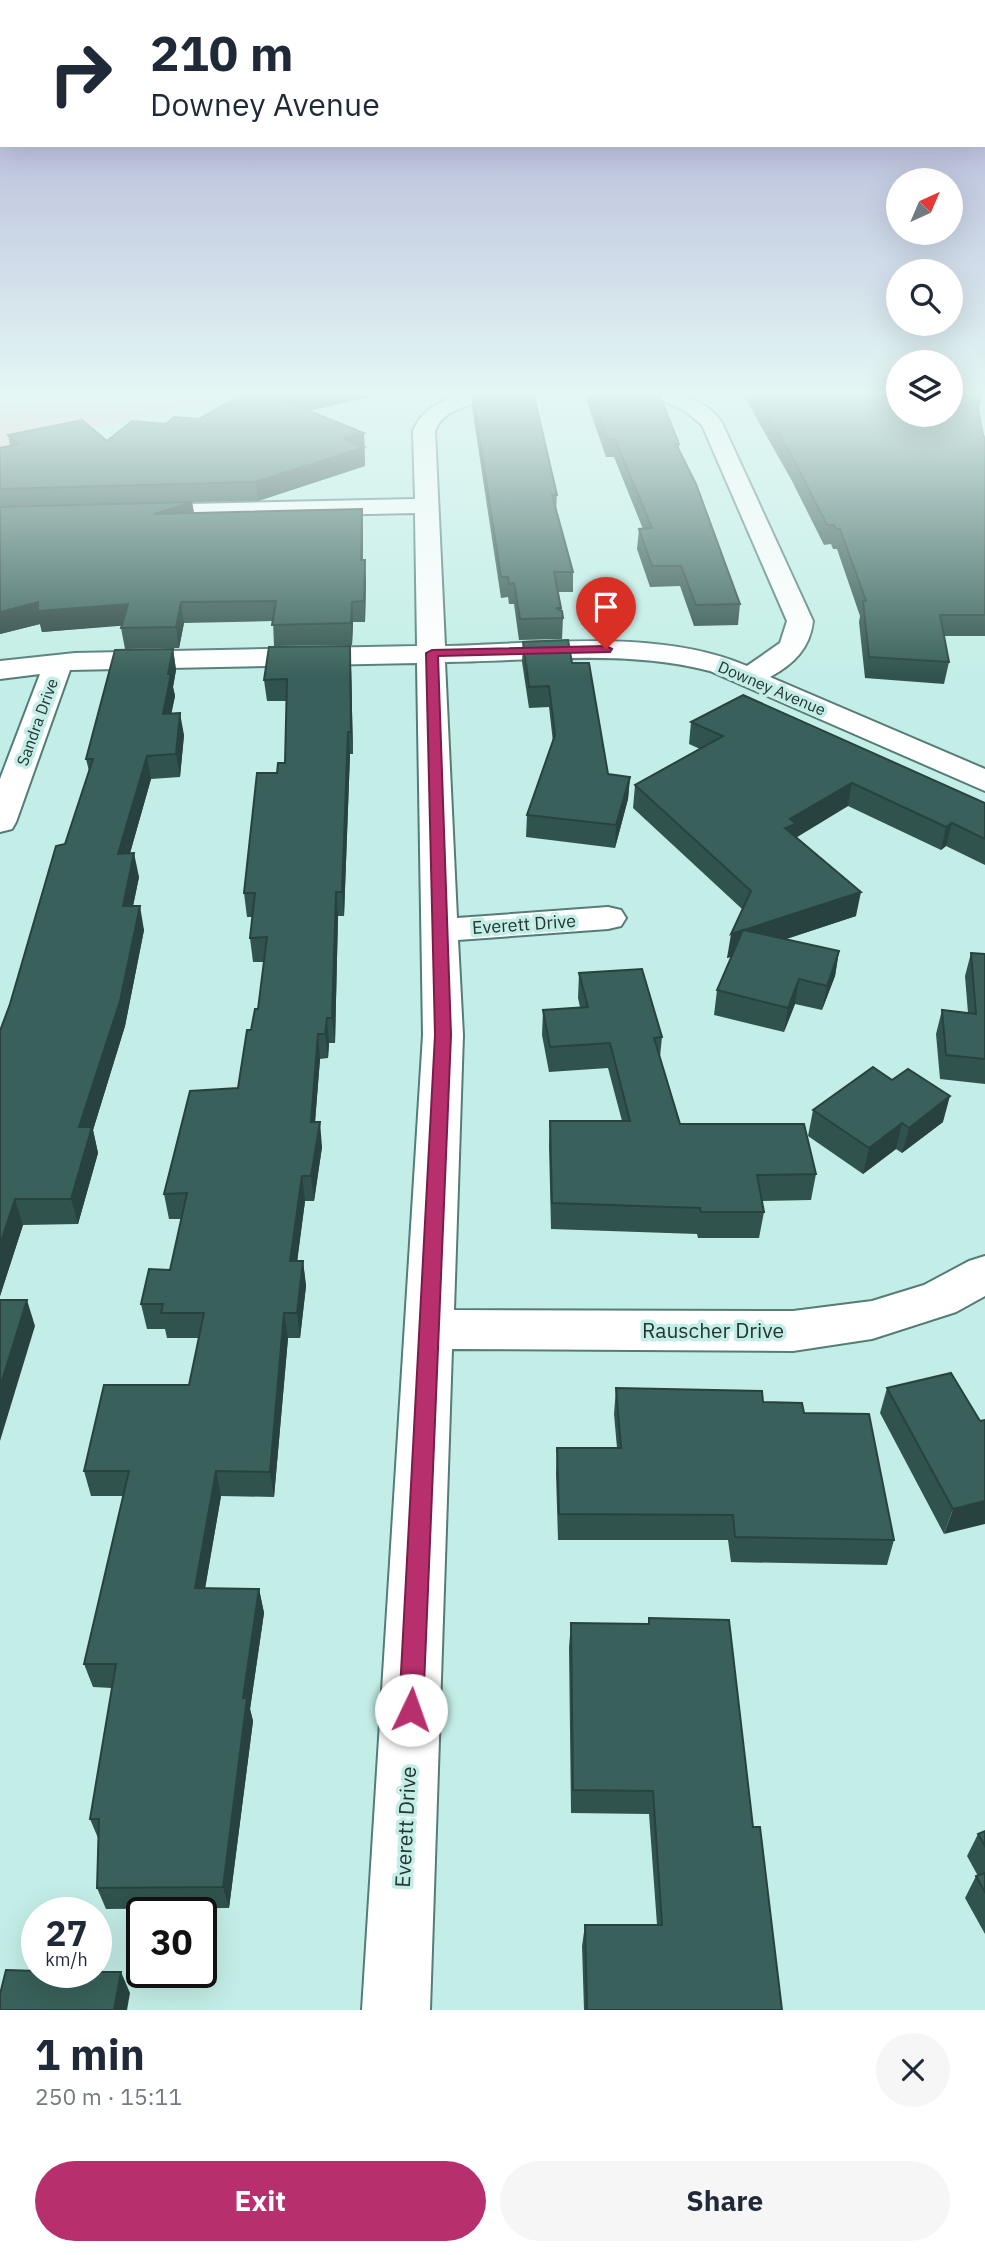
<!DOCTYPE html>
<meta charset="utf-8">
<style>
body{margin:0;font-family:"IBM Plex Sans",sans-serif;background:#f6f6f7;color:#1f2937;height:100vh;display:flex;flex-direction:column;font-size:26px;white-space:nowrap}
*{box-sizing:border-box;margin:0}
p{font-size:23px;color:#747a83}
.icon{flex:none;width:38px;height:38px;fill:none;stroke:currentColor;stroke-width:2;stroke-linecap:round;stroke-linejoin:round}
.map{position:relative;height:2010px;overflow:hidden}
.panel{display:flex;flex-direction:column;background:#fff;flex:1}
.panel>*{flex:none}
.guide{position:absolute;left:0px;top:0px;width:985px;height:147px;box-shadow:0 7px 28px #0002;background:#fff;color:#1f2937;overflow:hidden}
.needle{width:46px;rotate:44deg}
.fabs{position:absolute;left:886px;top:168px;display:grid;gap:14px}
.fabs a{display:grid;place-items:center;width:77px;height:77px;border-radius:50%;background:#fff;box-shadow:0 7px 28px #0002;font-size:35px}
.speed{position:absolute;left:21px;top:1897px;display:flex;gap:14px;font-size:35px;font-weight:700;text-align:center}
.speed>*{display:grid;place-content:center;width:91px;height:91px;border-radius:50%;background:#fff;box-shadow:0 7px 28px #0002;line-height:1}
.speed small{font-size:18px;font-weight:400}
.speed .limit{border:4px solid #111;border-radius:10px;background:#fff;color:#111}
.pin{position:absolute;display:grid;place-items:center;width:60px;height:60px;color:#fff;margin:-72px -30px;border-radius:50% 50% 50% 0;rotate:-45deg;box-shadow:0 0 7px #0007}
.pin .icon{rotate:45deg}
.me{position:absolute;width:77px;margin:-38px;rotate:3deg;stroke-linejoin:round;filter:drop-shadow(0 0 5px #0008)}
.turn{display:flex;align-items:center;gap:24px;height:147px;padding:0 35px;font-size:32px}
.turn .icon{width:91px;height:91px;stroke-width:2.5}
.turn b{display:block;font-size:49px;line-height:60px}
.round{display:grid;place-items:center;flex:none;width:74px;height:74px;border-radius:37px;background:#f6f6f7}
.overview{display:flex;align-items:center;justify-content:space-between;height:119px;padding:0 35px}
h1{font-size:42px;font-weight:700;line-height:52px}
.action{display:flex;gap:14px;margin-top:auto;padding:14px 35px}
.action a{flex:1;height:80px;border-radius:42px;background:#b82f6d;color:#fff;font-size:28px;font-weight:700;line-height:80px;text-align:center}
.action a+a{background:#f6f6f7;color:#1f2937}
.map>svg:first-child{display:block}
.green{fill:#fdbfd3}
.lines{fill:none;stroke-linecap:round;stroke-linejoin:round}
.minor-casing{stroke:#557c77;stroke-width:4}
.minor{fill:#fff;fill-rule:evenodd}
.wall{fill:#31534d}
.shaded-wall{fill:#28433f}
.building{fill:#39605a;stroke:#28433f;stroke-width:2}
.route{fill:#b82f6d;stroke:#781f47;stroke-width:2}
.labels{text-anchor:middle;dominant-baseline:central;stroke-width:7;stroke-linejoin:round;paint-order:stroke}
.far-street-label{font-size:16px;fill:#243533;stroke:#c3eee7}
.street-label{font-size:18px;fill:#243533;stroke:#c3eee7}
.near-street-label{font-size:21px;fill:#243533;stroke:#c3eee7}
</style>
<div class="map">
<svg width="985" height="2010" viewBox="0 0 985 2010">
<rect width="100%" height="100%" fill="#c3eee7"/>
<polygon class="green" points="0,396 235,396 0,449"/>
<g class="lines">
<g class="minor-casing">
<path id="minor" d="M458,396H493L490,400C470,405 443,409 435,431L445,646C540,644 659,628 747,666L780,643L787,621L702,425L685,411L661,400L658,396C685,396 706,399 722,423L813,621C810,648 794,664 770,677L985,769V791L710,671C626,649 532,661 445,662L457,918L608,907L621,910L626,918L621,926L608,929L458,940L463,1035L454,1310L793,1311L872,1301L924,1285L969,1261L985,1256V1296L956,1312L872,1339L793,1351L452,1349L430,2010H362L423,1035L417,663L70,670L16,822L12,829L0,832V779L40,674L0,679V661L75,653L417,646L415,513L142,519L134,517L130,512L134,507L142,505L415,499L413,431C422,410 438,402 458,396Z"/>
</g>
<use href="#minor" class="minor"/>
</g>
<g class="wall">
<polygon points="239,396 372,396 309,411 364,433 365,466 258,501 192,502 194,513 363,529 363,560 366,581 365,622 353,622 352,645 274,646 273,621 184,623 179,648 125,649 121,628 122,625 42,632 40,624 0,634 0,448 10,446 8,435 107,441 166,424 199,419"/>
<polygon points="472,396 534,396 557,495 556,512 573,572 573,592 558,592 563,618 562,639 519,640 514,604 509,604 508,597 501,598 472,407"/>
<polygon points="585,396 660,396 679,444 679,450 740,604 738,625 694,626 680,586 650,587 637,549 639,529 643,529 614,457 606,457"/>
<polygon points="744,396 898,396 978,409 983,435 985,439 985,636 944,636 949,662 944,684 865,678 859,622 860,616 837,549 833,549 831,544 824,545 792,481"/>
<polygon points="523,642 572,663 608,774 630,777 628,799 615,848 526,837 527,815 553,742 549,707 529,708 522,662"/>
<polygon points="173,649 176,670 173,687 175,696 171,713 184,735 180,777 151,779 130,853 139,877 133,906 144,930 125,1026 93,1130 98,1153 78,1224 23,1225 0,1296 0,1031 65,844 89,771 86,759"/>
<polygon points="351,667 353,754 350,754 344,916 338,916 335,1043 329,1043 328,1058 320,1059 315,1122 322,1147 314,1201 305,1201 297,1261 303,1261 306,1286 300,1338 288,1338 274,1497 221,1496 205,1588 259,1589 264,1613 250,1709 253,1721 229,1908 106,1909 97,1888 98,1838 90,1819 112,1688 93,1687 84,1664 123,1496 91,1496 84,1471 189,1385 199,1338 167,1338 165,1329 147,1329 141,1304 170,1270 181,1219 169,1219 164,1194 238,1088 258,1009 264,962 253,962 250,938 252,917 247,917 244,893 277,773 285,763 287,701 267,701 264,680"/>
<polygon points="691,722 985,803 985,865 946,846 941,850 848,806 796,837 856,916 786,939 839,951 835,976 822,1010 795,1004 784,1032 714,1015 717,990 731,957 727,958 742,909 633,808 635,785 700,749 689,744"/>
<polygon points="971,953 985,954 985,1084 940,1079 936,1034 942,1010 968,1013 965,976"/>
<polygon points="579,973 662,1037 660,1057 680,1124 816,1174 811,1200 762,1201 764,1212 759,1238 698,1238 697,1234 551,1229 549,1146 550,1121 622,1121 608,1068 549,1072 542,1035 543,1010 580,1007 578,998"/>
<polygon points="813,1110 943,1122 902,1153 896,1149 863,1174 808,1136"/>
<polygon points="616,1388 763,1402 804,1413 894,1540 887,1565 731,1562 728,1540 558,1540 556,1474 557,1448 617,1448 614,1414"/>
<polygon points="887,1388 980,1421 985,1420 944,1534 880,1413"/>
<polygon points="571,1623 753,1827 782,2010 584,2010 582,1946 585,1925 657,1925 649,1814 571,1813 569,1647"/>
<polygon points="985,1831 985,1934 965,1898 976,1876 978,1876 967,1856 978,1834"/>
</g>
<g class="shaded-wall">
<polygon points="295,396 372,396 282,417 280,399"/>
<polygon points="364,433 365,466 258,501 256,482 344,439"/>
<polygon points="192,502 195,521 154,514"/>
<polygon points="362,509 363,529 362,581 361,560"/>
<polygon points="365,560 366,581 365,622 364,601"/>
<polygon points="38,602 128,604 131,625 42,632 40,624 0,634 0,612"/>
<polygon points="181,602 184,623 179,648 176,627"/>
<polygon points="352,602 353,622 352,645 351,623"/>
<polygon points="350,646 351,667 353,754 351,732"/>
<polygon points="173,649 176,670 173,687 175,696 167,736 163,714"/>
<polygon points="180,713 184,735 180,777 176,754"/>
<polygon points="348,732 350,754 344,916 342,892"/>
<polygon points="147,756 151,779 123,878 118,854"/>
<polygon points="630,777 628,799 615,848 616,825"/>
<polygon points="852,783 848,806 794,839 785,828 790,819"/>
<polygon points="952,823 946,846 941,850 946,827"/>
<polygon points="134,853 139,877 128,930 123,906"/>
<polygon points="336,892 338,916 335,1043 332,1018"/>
<polygon points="861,892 856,916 741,954 744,930"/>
<polygon points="140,906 144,930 125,1026 93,1130 98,1153 78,1224 71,1199 79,1127"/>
<polygon points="743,930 739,954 727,958 731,934"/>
<polygon points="839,951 835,976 822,1010 827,986"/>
<polygon points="799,979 795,1004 784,1032 788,1008"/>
<polygon points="327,1018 329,1043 328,1058 325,1034"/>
<polygon points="318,1034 320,1059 313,1147 311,1122"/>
<polygon points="950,1096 943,1122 902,1153 909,1128"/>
<polygon points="320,1122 322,1147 314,1201 311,1176"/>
<polygon points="902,1123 896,1149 863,1174 869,1148"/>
<polygon points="302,1176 305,1201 294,1286 290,1261"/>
<polygon points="15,1199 23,1225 0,1296 0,1245"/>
<polygon points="303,1261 306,1286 300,1338 297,1313"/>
<polygon points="27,1300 35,1326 0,1441 0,1387"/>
<polygon points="284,1313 288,1338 274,1497 270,1472"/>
<polygon points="216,1471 221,1496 201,1612 195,1588"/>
<polygon points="985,1501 985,1524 944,1534 953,1509"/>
<polygon points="259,1589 264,1613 250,1709 253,1721 229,1908 223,1887 243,1698"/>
<polygon points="121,1972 130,1993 127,2010 114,2010"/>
</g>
<g class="building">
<polygon points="239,396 295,396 280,399 364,433 344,439 364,447 256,482 0,489 0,448 18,444 8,435 82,420 107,441 132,421 166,424 174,417 199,419"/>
<polygon points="473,396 534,396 557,495 552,495 573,572 554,572 561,608 556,608 562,611 563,618 520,619 514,583 509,584 508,577 501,577"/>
<polygon points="592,396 660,396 679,444 676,444 696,484 740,604 696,605 681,566 652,566 639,529 652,528 615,439 607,439"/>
<polygon points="756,396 898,396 898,415 950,415 950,396 981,396 978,409 983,435 985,439 985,615 940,615 949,662 869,657 863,601 866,601 840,529 836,529 834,525 827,525 795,462"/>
<polygon points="192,502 154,514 362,509 361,560 365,560 364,601 352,602 351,623 272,625 276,601 181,602 176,627 121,628 128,604 38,611 38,602 0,612 0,507"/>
<polygon points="568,640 572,663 589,663 608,774 630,777 616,825 527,815 555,735 549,686 529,687 523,642"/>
<polygon points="350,646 351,732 348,732 342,892 336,892 332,1018 327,1018 325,1034 318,1034 311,1122 320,1122 311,1176 302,1176 290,1261 303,1261 297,1313 284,1313 270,1472 216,1471 195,1588 259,1589 243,1698 247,1698 223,1887 97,1888 99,1819 90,1819 116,1664 84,1664 129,1471 84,1471 104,1385 189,1385 204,1313 161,1313 163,1304 141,1304 149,1269 170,1270 187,1193 164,1194 190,1091 238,1088 247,1030 251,1030 255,1009 258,1009 267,937 250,938 255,893 244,893 257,773 277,773 278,763 285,763 287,679 264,680 269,647"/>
<polygon points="173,649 168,674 171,674 163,714 180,713 176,754 147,756 118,854 134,853 123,906 140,906 120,1001 79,1127 92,1127 71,1199 15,1199 0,1245 0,1031 10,1004 56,846 65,844 93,759 86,759 115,650"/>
<polygon points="743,695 985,803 985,839 952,823 946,827 852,783 790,819 796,824 785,828 861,892 744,930 839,951 827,986 799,979 788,1008 717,990 743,930 731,934 751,891 635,785 723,736 691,722"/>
<polygon points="971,953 985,954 985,1059 946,1055 942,1010 976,1014"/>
<polygon points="642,969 662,1037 654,1038 680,1124 804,1124 816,1174 757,1175 764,1212 701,1212 700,1208 552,1203 550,1121 630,1121 610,1043 550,1047 543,1010 588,1007 579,973"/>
<polygon points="873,1067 892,1080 908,1069 950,1096 909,1128 902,1123 869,1148 813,1110"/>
<polygon points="0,1300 27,1300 0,1387"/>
<polygon points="951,1373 980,1421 985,1420 985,1501 953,1509 887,1388"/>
<polygon points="616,1388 762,1391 763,1402 802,1403 804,1413 869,1414 894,1540 735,1537 733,1515 559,1514 557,1448 621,1448"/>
<polygon points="649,1618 729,1620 753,1827 760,1827 782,2010 587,2010 585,1925 662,1925 653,1791 573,1790 571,1623 649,1624"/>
<polygon points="985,1831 985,1846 978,1834"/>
<polygon points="985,1873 985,1892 976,1876"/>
<polygon points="6,1970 37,1971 37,1972 121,1972 114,2010 0,2010 0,1994"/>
</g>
<linearGradient id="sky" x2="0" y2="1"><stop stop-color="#a7a5d1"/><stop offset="0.58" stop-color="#e4f7f4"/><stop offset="1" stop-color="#e4f7f4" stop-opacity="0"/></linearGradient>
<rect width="985" height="677" fill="url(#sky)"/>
<polygon class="route" points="606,646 612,649 610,652 438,656 451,1035 423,1710 420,1719 411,1722 402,1719 399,1710 435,1035 426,653 432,650"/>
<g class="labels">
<g class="far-street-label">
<text transform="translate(772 688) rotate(23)">Downey Avenue</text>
<text transform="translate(37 722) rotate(-70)">Sandra Drive</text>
</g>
<g class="street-label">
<text transform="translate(524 924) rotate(-4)">Everett Drive</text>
</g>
<g class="near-street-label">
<text x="713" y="1330">Rauscher Drive</text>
<text transform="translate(405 1827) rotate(-87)">Everett Drive</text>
</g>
</g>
</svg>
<div class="fabs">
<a><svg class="needle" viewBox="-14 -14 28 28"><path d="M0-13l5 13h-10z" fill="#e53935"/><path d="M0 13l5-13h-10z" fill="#747a83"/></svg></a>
<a><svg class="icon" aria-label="search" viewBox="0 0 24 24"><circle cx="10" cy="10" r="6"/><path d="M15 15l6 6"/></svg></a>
<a><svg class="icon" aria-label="layers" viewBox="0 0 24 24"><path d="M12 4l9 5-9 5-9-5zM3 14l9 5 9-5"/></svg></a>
</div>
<div class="speed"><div>27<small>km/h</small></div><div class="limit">30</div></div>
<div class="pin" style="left:606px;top:649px;background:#d93025"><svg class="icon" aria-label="arrive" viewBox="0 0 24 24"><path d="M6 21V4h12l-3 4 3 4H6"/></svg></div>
<svg class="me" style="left:411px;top:1710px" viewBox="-20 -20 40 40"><circle r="19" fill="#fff"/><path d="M0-13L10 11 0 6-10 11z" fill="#b82f6d"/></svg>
<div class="guide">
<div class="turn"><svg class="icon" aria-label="right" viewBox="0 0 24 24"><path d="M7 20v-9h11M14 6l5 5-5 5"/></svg><div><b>210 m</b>Downey Avenue</div></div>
</div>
</div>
<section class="panel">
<div class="overview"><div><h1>1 min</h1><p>250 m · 15:11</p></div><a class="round"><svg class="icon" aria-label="close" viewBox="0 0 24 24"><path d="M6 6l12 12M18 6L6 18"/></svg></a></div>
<div class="action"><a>Exit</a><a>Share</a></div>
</section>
